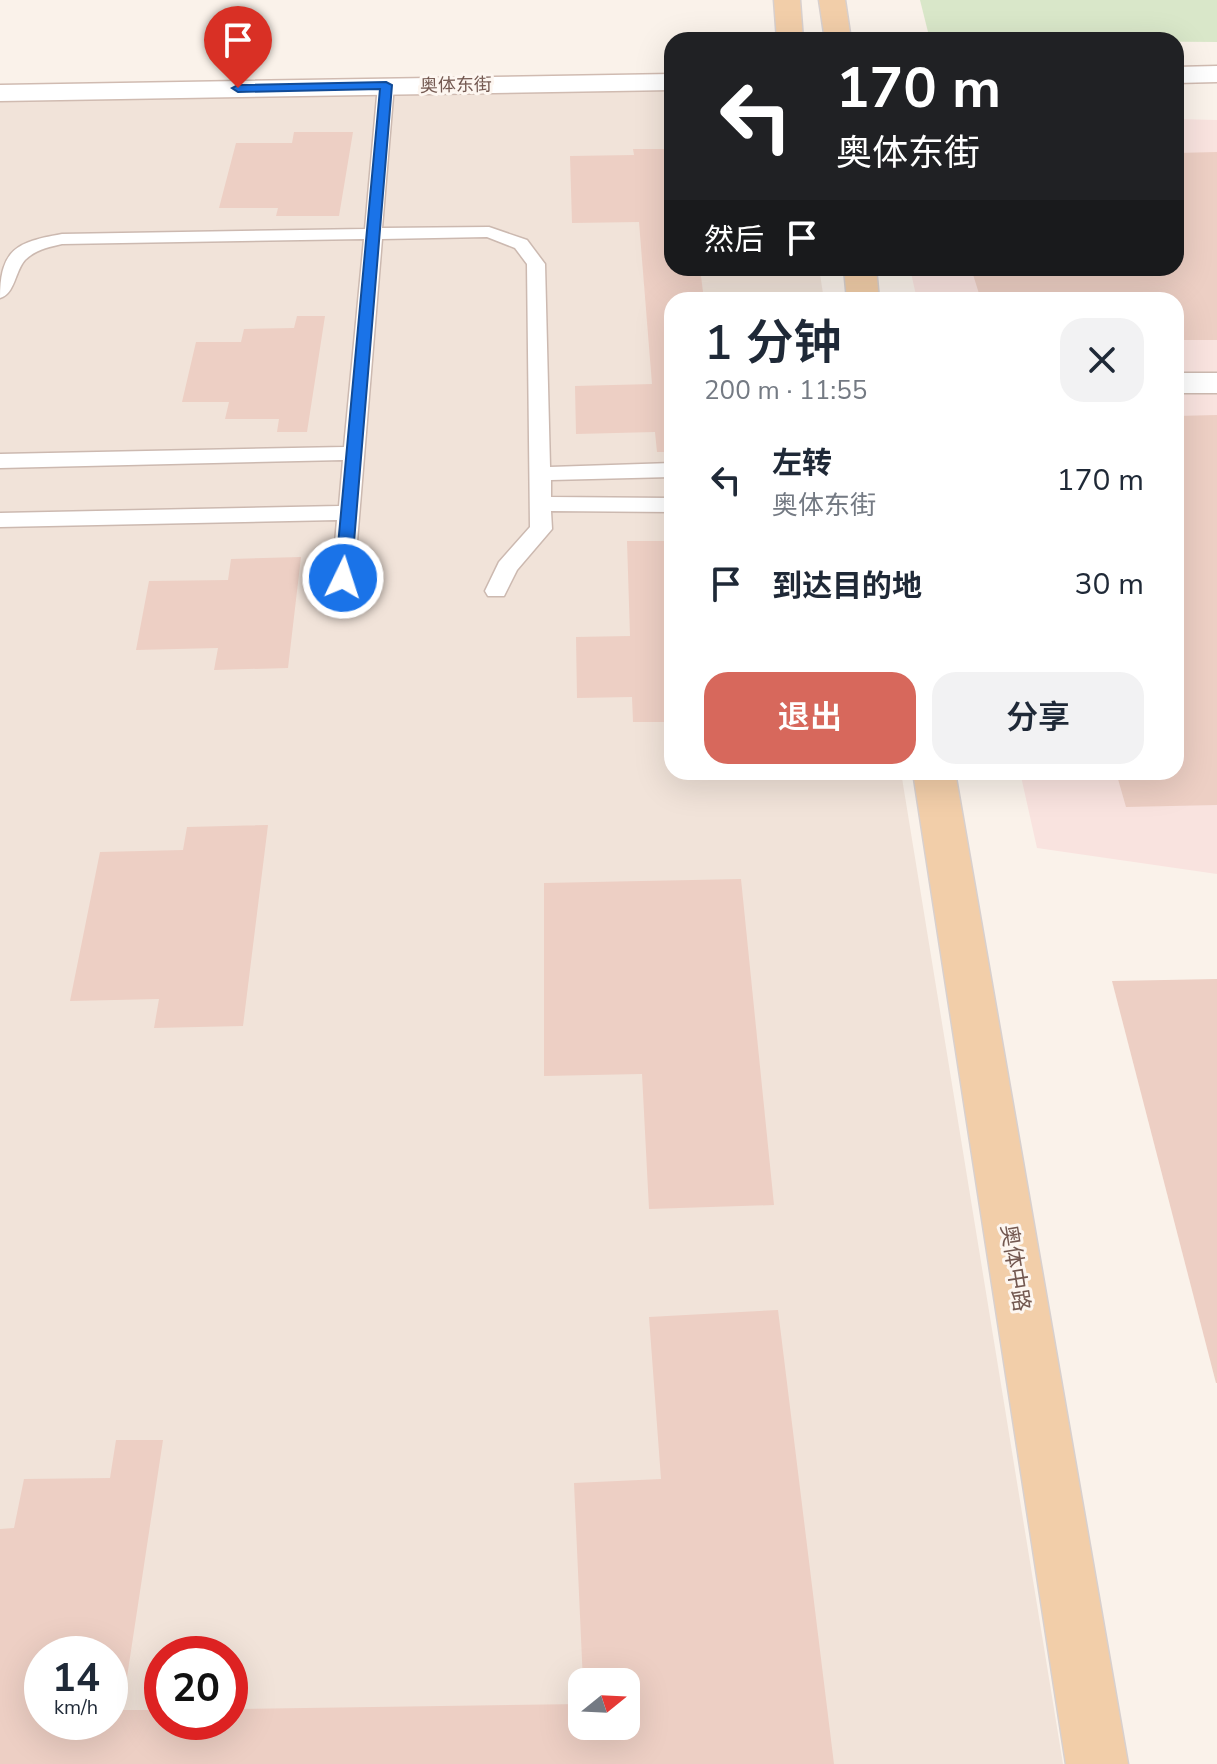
<!DOCTYPE html>
<html lang="zh">
<meta charset="utf-8">
<style>
body{margin:0;font-family:"Nunito Sans","Noto Sans SC",sans-serif;background:#f2f2f3;color:#1f2937;height:100vh;display:flex;flex-direction:column;font-size:30px;white-space:nowrap}
*{box-sizing:border-box;margin:0}
p{font-size:26px;color:#747a83}
.icon{flex:none;width:44px;height:44px;fill:none;stroke:currentColor;stroke-width:2;stroke-linecap:round;stroke-linejoin:round}
.map{position:relative;flex:1;overflow:hidden}
.drawer{position:absolute;left:664px;top:292px;width:520px;height:488px;display:flex;flex-direction:column;background:#fff;border-radius:24px;box-shadow:0 8px 32px #0002}
.drawer>*{flex:none}
.top-card{position:absolute;left:664px;top:32px;width:520px;height:244px;border-radius:24px;box-shadow:0 8px 32px #0002;background:#202124;color:#fff;overflow:hidden}
.needle{width:52px;rotate:72deg}
.fabs{position:absolute;left:568px;top:1668px;display:grid;gap:16px}
.fabs a{display:grid;place-items:center;width:72px;height:72px;border-radius:16px;background:#fff;box-shadow:0 8px 32px #0002;font-size:40px}
.speed{position:absolute;left:24px;top:1636px;display:flex;gap:16px;font-size:40px;font-weight:700;text-align:center}
.speed>*{display:grid;place-content:center;width:104px;height:104px;border-radius:50%;background:#fff;box-shadow:0 8px 32px #0002;line-height:1}
.speed small{font-size:20px;font-weight:400}
.speed .limit{border:12px solid #d22;background:#fff;color:#111}
.pin{position:absolute;display:grid;place-items:center;width:68px;height:68px;color:#fff;margin:-82px -34px;border-radius:50% 50% 50% 0;rotate:-45deg;box-shadow:0 0 8px #0007}
.pin .icon{rotate:45deg}
.me{position:absolute;width:88px;margin:-44px;rotate:4deg;stroke-linejoin:round;filter:drop-shadow(0 0 6px #0008)}
.turn{display:flex;align-items:center;gap:28px;height:168px;padding:0 40px;font-size:36px}
.turn .icon{width:104px;height:104px;stroke-width:2.5}
.turn b{display:block;font-size:56px;line-height:68px}
.then{display:flex;align-items:center;height:76px;padding:0 40px;background:#0003;gap:16px;font-size:30px}
.round{display:grid;place-items:center;flex:none;width:84px;height:84px;border-radius:24px;background:#f2f2f3}
.headline{display:flex;align-items:center;justify-content:space-between;height:136px;padding:0 40px}
h1{font-size:48px;font-weight:600;line-height:60px}
.cta{display:flex;gap:16px;margin-top:auto;padding:16px 40px}
.cta a{flex:1;height:92px;border-radius:24px;background:#d7685c;color:#fff;font-size:32px;font-weight:600;line-height:92px;text-align:center}
.cta a+a{background:#f2f2f3;color:#1f2937}
ul{padding:0;list-style:none}
li{display:flex;align-items:center;gap:24px;height:104px;padding:0 40px}
li div{flex:1}
li b{display:block;font-size:30px}
li em{font-style:normal}
.map>svg:first-child{display:block}
.residential{fill:#f1e3d9;fill-rule:evenodd}
.commercial{fill:#f9e3df}
.green{fill:#d9e7c9}
.building{fill:#edcfc4;fill-rule:evenodd}
.lines{fill:none;stroke-linecap:round;stroke-linejoin:round}
.lane-casing{stroke:#ccb9b0;stroke-width:3}
.street-casing{stroke:#ccb9b0;stroke-width:3}
.secondary-casing{stroke:#d0bbb1;stroke-width:3}
.primary-casing{stroke:#d8d0ce;stroke-width:3}
.lane{fill:#fff;fill-rule:evenodd}
.street{fill:#fff;fill-rule:evenodd}
.secondary{fill:#fff;fill-rule:evenodd}
.primary{fill:#f2cea9;fill-rule:evenodd}
.route{fill:#1a73e8;stroke:#114b97;stroke-width:2}
.labels{text-anchor:middle;dominant-baseline:central;stroke-width:6;stroke-linejoin:round;paint-order:stroke}
.far-street-label{font-size:18px;fill:#735850;stroke:#fdf6f0}
.street-label{font-size:22px;fill:#735850;stroke:#fdf6f0}
</style>
<div class="map">
<svg width="1217" height="1764" viewBox="0 0 1217 1764">
<rect width="100%" height="100%" fill="#faf2ea"/>
<path class="residential" d="M672,81V268H819L824,300H672V772H901L1063,1764H0V102ZM42,1654H110V1722H42ZM162,1654H230V1722H162ZM582,1682H626V1726H582Z"/>
<polygon class="commercial" points="1176,119 1217,120 1217,874 1037,848 1020,772 1176,772 1176,300 917,300 910,268 1176,268"/>
<polygon class="green" points="920,0 1217,0 1217,42 930,40"/>
<g class="building">
<polygon points="294,132 353,132 339,216 276,216 278,208 219,208 236,143 292,143"/>
<polygon points="633,149 672,149 672,268 700,268 704,300 672,300 672,452 657,452 655,432 576,434 575,386 652,384 639,222 572,223 570,156 634,155"/>
<polygon points="1217,152 1217,340 1176,340 1176,300 981,300 971,268 1176,268 1176,153"/>
<polygon points="297,316 325,316 307,432 277,432 279,419 225,419 229,402 182,402 196,342 241,342 244,329 294,328"/>
<polygon points="1217,415 1217,805 1126,807 1116,772 1176,772 1176,416"/>
<polygon points="627,541 672,541 672,722 633,722 632,697 577,698 576,637 630,636"/>
<polygon points="301,557 288,668 214,670 218,648 136,650 149,581 228,580 231,559"/>
<polygon points="268,825 243,1026 154,1028 159,999 70,1001 100,852 183,850 187,827"/>
<polygon points="741,879 774,1205 649,1209 642,1074 544,1076 544,883"/>
<polygon points="1217,979 1217,1383 1216,1383 1112,981"/>
<path d="M778,1310L834,1764H0V1529L14,1528L24,1479L110,1478L116,1440H163L122,1710H162V1722H230V1709L582,1704V1726H626V1682H583L574,1483L661,1479L649,1317ZM42,1654H110V1722H42Z"/>
</g>
<g class="lines">
<g class="lane-casing">
<path id="lane" d="M386,80L394,85L382,228L489,227L527,240L545,264L550,467L672,463V477L551,480V497L672,498V512L551,511L552,529L517,570L504,596H488L485,591L499,562L530,527L527,264L515,248L487,237L382,239L354,578L351,583H335L332,578L337,520L0,527V513L339,506L343,460L0,468V454L344,447L364,239L62,244C49,247 35,250 25,260C15,271 15,294 0,298C0,249 17,242 62,234L365,229L378,85Z"/>
</g>
<g class="street-casing">
<rect id="street" x="1176" y="373" width="41" height="20"/>
</g>
<g class="secondary-casing">
<g id="secondary">
<polygon points="1217,66 1217,82 1176,83 1176,67"/>
<polygon points="672,74 672,90 0,101 0,85"/>
</g>
</g>
<g class="primary-casing">
<g id="primary">
<polygon points="774,0 800,0 803,40 777,40"/>
<polygon points="819,0 845,0 851,40 825,40"/>
<polygon points="844,268 876,268 879,300 847,300"/>
<polygon points="913,772 955,772 1128,1764 1066,1764"/>
</g>
</g>
<use href="#lane" class="lane"/>
<use href="#street" class="street"/>
<use href="#secondary" class="secondary"/>
<use href="#primary" class="primary"/>
</g>
<polygon class="route" points="386,82 392,85 351,578 343,584 335,578 380,89 238,92 232,88 238,85"/>
<g class="labels">
<g class="far-street-label">
<text transform="translate(456 85) rotate(-1)">奥体东街</text>
</g>
<g class="street-label">
<text transform="translate(1015 1268) rotate(81)">奥体中路</text>
</g>
</g>
</svg>
<div class="fabs">
<a><svg class="needle" viewBox="-14 -14 28 28"><path d="M0-13l5 13h-10z" fill="#e53935"/><path d="M0 13l5-13h-10z" fill="#747a83"/></svg></a>
</div>
<div class="speed"><div>14<small>km/h</small></div><div class="limit">20</div></div>
<div class="pin" style="left:238px;top:88px;background:#d93025"><svg class="icon" aria-label="arrive" viewBox="0 0 24 24"><path d="M6 21V4h12l-3 4 3 4H6"/></svg></div>
<svg class="me" style="left:343px;top:578px" viewBox="-20 -20 40 40"><circle r="17" fill="#1a73e8" stroke="#fff" stroke-width="3"/><path d="M0-11L8 9 0 5-8 9z" fill="#fff"/></svg>
<div class="top-card">
<div class="turn"><svg class="icon" aria-label="left" viewBox="0 0 24 24"><path d="M17 20v-9H6M10 6l-5 5 5 5"/></svg><div><b>170 m</b>奥体东街</div></div>
<div class="then">然后<svg class="icon" aria-label="arrive" viewBox="0 0 24 24"><path d="M6 21V4h12l-3 4 3 4H6"/></svg></div>
</div>
<section class="drawer">
<div class="headline"><div><h1>1 分钟</h1><p>200 m · 11:55</p></div><a class="round"><svg class="icon" aria-label="close" viewBox="0 0 24 24"><path d="M6 6l12 12M18 6L6 18"/></svg></a></div>
<ul>
<li><svg class="icon" aria-label="left" viewBox="0 0 24 24"><path d="M17 20v-9H6M10 6l-5 5 5 5"/></svg><div><b>左转</b><p>奥体东街</p></div><em>170 m</em></li>
<li><svg class="icon" aria-label="arrive" viewBox="0 0 24 24"><path d="M6 21V4h12l-3 4 3 4H6"/></svg><div><b>到达目的地</b></div><em>30 m</em></li>
</ul>
<div class="cta"><a>退出</a><a>分享</a></div>
</section>
</div>
